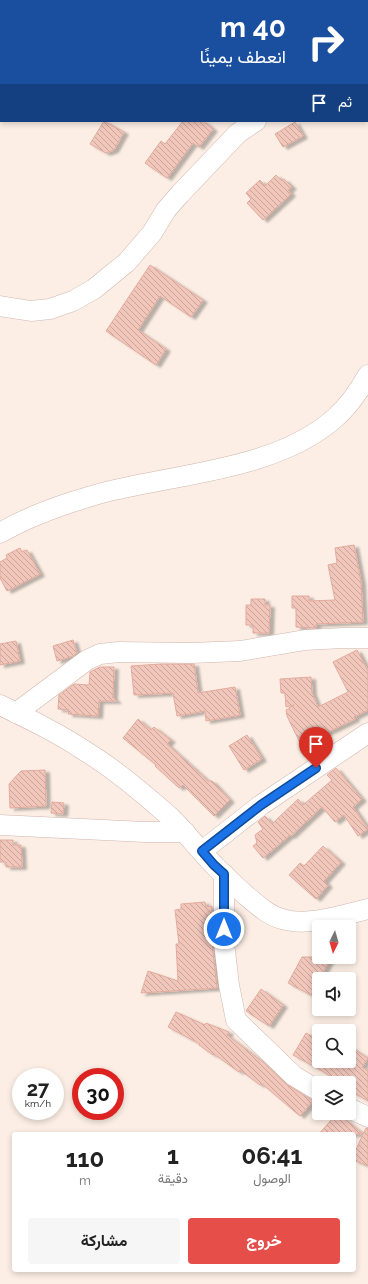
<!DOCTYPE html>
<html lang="ar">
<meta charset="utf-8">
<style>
body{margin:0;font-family:Raleway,Vazirmatn,sans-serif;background:#f6f6f6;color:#222;direction:rtl;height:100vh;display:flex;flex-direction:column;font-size:15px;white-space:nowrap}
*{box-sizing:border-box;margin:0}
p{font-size:13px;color:#767676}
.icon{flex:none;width:22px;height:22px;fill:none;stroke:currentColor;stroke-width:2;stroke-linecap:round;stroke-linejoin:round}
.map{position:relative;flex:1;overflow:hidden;direction:ltr}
.panel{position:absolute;left:12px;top:1132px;width:344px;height:140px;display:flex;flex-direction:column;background:#fff;border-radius:4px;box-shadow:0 2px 6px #0003;direction:rtl}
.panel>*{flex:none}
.top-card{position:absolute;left:0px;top:0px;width:368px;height:122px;box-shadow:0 2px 6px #0003;direction:rtl;background:#1a4fa0;color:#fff;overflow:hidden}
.needle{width:26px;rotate:185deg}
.controls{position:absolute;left:312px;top:920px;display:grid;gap:8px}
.controls a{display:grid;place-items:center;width:44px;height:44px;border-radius:4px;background:#fff;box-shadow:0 2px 6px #0003;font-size:20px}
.speed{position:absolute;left:12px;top:1068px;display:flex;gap:8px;font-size:20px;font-weight:700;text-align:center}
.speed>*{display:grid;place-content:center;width:52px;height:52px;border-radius:50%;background:#fff;box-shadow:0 2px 6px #0003;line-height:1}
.speed small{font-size:10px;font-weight:400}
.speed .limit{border:6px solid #d22;background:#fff;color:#111}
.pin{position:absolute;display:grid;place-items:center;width:34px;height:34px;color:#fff;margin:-41px -17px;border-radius:50% 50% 50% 0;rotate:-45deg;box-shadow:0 0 4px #0007}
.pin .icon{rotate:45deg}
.me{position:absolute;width:44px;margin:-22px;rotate:0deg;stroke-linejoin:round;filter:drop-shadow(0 0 3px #0008)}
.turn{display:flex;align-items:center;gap:14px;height:84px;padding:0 16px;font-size:18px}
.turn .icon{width:52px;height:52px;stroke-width:2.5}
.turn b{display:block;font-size:28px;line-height:34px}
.then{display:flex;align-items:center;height:38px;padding:0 16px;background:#0003;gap:8px;font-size:15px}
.eta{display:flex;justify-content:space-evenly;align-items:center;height:68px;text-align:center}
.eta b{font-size:24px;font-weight:700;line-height:28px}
.button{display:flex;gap:8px;margin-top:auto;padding:8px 16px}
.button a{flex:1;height:46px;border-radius:4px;background:#e64e4a;color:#fff;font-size:16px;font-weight:700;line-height:46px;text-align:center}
.button a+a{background:#f6f6f6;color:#222}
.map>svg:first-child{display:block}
.building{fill:url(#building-back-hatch);stroke:#e4aa9c;filter:url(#shadow)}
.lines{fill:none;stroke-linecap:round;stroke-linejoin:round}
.minor-casing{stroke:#d0b6ae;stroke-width:21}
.minor{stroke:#fff;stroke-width:20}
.route-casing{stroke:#114b97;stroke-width:10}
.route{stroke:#1a73e8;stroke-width:7}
</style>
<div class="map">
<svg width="368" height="1284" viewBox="0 0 368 1284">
<defs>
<pattern id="building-back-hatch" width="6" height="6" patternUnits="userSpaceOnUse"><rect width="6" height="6" fill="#f1c7bc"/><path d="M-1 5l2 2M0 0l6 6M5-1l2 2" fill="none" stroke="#c8a49b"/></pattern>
<filter id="shadow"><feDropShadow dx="4.5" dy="2.5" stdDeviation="1" flood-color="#0004"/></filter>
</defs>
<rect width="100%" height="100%" fill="#fceee4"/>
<g class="building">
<polygon points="104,121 124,132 114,150 106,153 90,144"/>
<polygon points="183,121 203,121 213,129 199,147 193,143 167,178 145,163 161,141 165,144"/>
<polygon points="295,122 303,136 283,147 275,134"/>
<polygon points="276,175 282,181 284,179 292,187 288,190 291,194 263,220 247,203 251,199 246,193 260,180 265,186"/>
<polygon points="150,265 203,300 191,317 160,296 138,330 166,349 156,365 106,331"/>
<polygon points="354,545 361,582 363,622 316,624 316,628 296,627 296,608 292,608 292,596 309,596 309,601 335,600 328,565 337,563 335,548"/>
<polygon points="20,548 22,552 27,550 40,574 7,591 0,578 0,562 7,558 6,555"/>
<polygon points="251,599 265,599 265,605 270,605 269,633 253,633 253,625 246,625 246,605 251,605"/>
<polygon points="73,640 77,653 73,656 57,661 53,646"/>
<polygon points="16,641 20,661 0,665 0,644"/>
<polygon points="357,650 368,671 368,710 354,717 355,719 301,745 287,716 286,710 294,705 286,707 285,693 281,693 280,679 311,677 312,693 318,707 348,692 333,662"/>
<polygon points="161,664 194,664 198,693 235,687 240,715 206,721 205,711 177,716 173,693 134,695 131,666"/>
<polygon points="100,667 114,667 113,697 112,697 117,701 99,701 98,716 68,714 69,710 58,709 59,695 74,684 89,685 90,672"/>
<polygon points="138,719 151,730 154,727 171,740 167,744 208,781 212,781 230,800 214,816 183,785 179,788 155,766 156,765 123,738"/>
<polygon points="247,735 262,759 244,770 229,746"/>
<polygon points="336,768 362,799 353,807 368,829 358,836 344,815 335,822 322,807 291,836 290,835 263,858 253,846 257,843 255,835 263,829 258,822 265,816 272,824 298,799 303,805 332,780 327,775"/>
<polygon points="45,770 46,806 10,808 9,784 21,771"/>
<polygon points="52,802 64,803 63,814 51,813"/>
<polygon points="0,840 13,840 13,845 21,845 22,867 6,867 6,862 0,862"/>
<polygon points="323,846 341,862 324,881 328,885 316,899 289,875 300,863 304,866"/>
<polygon points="205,902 206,907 212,906 212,943 217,988 141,993 148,971 178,981 176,944 179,944 175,910 181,909 181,904"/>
<polygon points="302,957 331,957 311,995 288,983"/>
<polygon points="261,989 283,1005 269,1026 246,1011"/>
<polygon points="176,1012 205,1025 206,1023 229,1032 227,1035 264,1063 286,1084 313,1101 300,1116 261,1083 260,1085 240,1070 239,1072 214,1054 213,1055 199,1045 200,1044 168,1027"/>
<polygon points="306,1033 319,1040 319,1061 349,1061 349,1046 368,1058 362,1067 368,1071 368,1101 349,1090 349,1083 341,1083 319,1069 293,1055"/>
<polygon points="337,1113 363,1134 366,1128 368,1128 368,1166 354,1160 354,1154 363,1134 319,1134"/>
</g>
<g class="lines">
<g class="minor-casing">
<g id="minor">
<polyline points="367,82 368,82"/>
<polyline points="0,306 31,311 50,309 73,301 94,289 127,262 152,233 166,210 180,194 238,133 256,121"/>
<path d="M0,533C22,520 45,511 69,503C86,498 102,492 119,489C188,473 280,467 335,418C349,406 359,391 368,375"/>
<path d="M0,705C29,719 58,733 85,751C115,769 143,793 169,816C185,831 198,849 214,865C222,874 233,883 242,892C254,902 267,915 282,919C308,927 343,915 368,909"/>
<polyline points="16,713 87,660 100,654 119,652 191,653 240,651 305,640 343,638 368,638"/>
<polyline points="0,825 145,832 185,832"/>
<polyline points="202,851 261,805 368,733"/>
<polyline points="224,874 224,943 229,985 236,1020 294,1076 319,1091"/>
<polyline points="349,1108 368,1117"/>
</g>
</g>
<use href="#minor" class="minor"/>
</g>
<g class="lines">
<g class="route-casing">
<polyline id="route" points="224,929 224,874 214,865 202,851 261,805 316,768"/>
</g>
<use href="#route" class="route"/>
</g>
</svg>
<div class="controls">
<a><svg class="needle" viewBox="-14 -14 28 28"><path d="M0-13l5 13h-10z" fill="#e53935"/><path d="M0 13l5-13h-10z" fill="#767676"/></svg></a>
<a><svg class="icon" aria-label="sound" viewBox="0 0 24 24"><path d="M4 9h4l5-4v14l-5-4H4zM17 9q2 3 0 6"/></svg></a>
<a><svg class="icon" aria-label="search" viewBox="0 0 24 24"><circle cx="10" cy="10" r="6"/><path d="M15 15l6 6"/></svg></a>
<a><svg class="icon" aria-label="layers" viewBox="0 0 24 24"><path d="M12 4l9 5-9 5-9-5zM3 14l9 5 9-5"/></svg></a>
</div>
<div class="speed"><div>27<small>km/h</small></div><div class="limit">30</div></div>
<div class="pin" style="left:316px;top:768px;background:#d93025"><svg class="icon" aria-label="arrive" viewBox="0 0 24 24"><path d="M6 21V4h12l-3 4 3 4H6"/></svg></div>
<svg class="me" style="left:224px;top:929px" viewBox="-20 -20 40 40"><circle r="17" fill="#1a73e8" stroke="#fff" stroke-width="3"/><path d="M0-11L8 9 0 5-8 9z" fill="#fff"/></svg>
<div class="top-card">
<div class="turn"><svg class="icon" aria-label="right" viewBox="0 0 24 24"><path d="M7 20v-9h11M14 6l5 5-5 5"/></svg><div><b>40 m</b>انعطف يمينًا</div></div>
<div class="then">ثم<svg class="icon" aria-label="arrive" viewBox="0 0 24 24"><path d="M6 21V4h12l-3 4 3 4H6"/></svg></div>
</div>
<section class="panel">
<div class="eta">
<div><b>06:41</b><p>الوصول</p></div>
<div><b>1</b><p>دقيقة</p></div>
<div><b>110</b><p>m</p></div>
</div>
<div class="button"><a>خروج</a><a>مشاركة</a></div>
</section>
</div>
